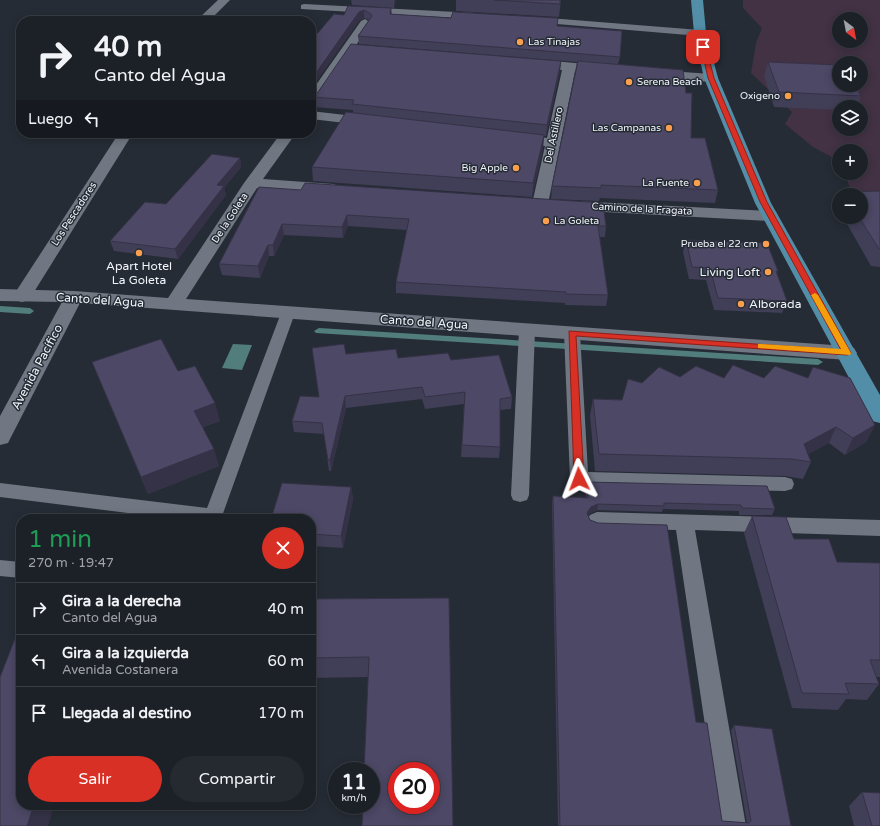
<!DOCTYPE html>
<html lang="es">
<meta charset="utf-8">
<style>
body{margin:0;font-family:"Varela Round",sans-serif;background:#252930;color:#f1f3f6;height:100vh;display:flex;flex-direction:column;font-size:15px;white-space:nowrap}
*{box-sizing:border-box;margin:0}
p{font-size:13px;color:#a0a3a8}
.icon{flex:none;width:22px;height:22px;fill:none;stroke:currentColor;stroke-width:2;stroke-linecap:round;stroke-linejoin:round}
.map{position:relative;flex:1;overflow:hidden}
.panel{position:absolute;left:16px;top:514px;width:300px;height:296px;display:flex;flex-direction:column;background:#1c2128;border-radius:16px;box-shadow:0 2px 10px #0003,0 0 0 1px #3a3e45}
.panel>*{flex:none}
.guide{position:absolute;left:16px;top:16px;width:300px;height:122px;border-radius:16px;box-shadow:0 2px 10px #0003,0 0 0 1px #3a3e45;background:#1c2128;color:#f1f3f6;overflow:hidden}
.needle{width:26px;rotate:148deg}
.buttons{position:absolute;left:832px;top:12px;display:grid;gap:8px}
.buttons a{display:grid;place-items:center;width:36px;height:36px;border-radius:50%;background:#1c2128;box-shadow:0 2px 10px #0003,0 0 0 1px #3a3e45;font-size:20px}
.speed{position:absolute;left:328px;top:762px;display:flex;gap:8px;font-size:20px;font-weight:700;text-align:center}
.speed>*{display:grid;place-content:center;width:52px;height:52px;border-radius:50%;background:#1c2128;box-shadow:0 2px 10px #0003,0 0 0 1px #3a3e45;line-height:1}
.speed small{font-size:10px;font-weight:400}
.speed .limit{border:6px solid #d22;background:#fff;color:#111}
.pin{position:absolute;display:grid;place-items:center;width:34px;height:34px;color:#fff;margin:-17px;border-radius:8px;box-shadow:0 2px 6px #0006}
.me{position:absolute;width:44px;margin:-22px;rotate:357deg;stroke-linejoin:round;filter:drop-shadow(0 0 3px #0008)}
.turn{display:flex;align-items:center;gap:14px;height:84px;padding:0 12px;font-size:18px}
.turn .icon{width:52px;height:52px;stroke-width:2.5}
.turn b{display:block;font-size:28px;line-height:34px}
.then{display:flex;align-items:center;height:38px;padding:0 12px;background:#0003;gap:8px;font-size:15px}
.round{display:grid;place-items:center;flex:none;width:42px;height:42px;border-radius:21px;background:#252930}
.headline{display:flex;align-items:center;justify-content:space-between;height:68px;padding:0 12px}
h1{font-size:24px;font-weight:600;line-height:30px;color:#1e9e55}
.primary-button{display:flex;gap:8px;margin-top:auto;padding:8px 12px}
.primary-button a{flex:1;height:46px;border-radius:24px;background:#d93025;color:#fff;font-size:16px;font-weight:600;line-height:46px;text-align:center}
.primary-button a+a{background:#252930;color:#f1f3f6}
ul{padding:0;list-style:none}
li{display:flex;align-items:center;gap:12px;height:52px;padding:0 12px;border-top:1px solid #3a3e45}
li div{flex:1}
li b{display:block;font-size:15px}
li em{font-style:normal}
.map>svg:first-child{display:block}
.green{fill:#423244;fill-rule:evenodd}
.water{fill:#517d7c}
.lines{fill:none;stroke-linecap:round;stroke-linejoin:round}
.stream{fill:#517d7c;fill-rule:evenodd}
.lane{fill:#707782;fill-rule:evenodd}
.street{fill:#707782;fill-rule:evenodd}
.secondary{fill:#707782;fill-rule:evenodd}
.primary{fill:#538ea8;fill-rule:evenodd}
.wall{fill:#413e57}
.shaded-wall{fill:#353247}
.building{fill:#4c4865;stroke:#353247;fill-rule:evenodd}
.route{fill:#d93025;stroke:#8d1f18}
.slow{fill:#f59e0b}
.poi-dot{fill:#fa9f4e;stroke:#262c35;stroke-width:1.5}
.labels{text-anchor:middle;dominant-baseline:central;stroke-width:3;stroke-linejoin:round;paint-order:stroke}
.far-poi-label{font-size:10px;fill:#f1f5fb;stroke:#262c35;text-anchor:end}
.far-street-label{font-size:10px;fill:#f1f5fb;stroke:#262c35}
.poi-label{font-size:12px;fill:#f1f5fb;stroke:#262c35}
.street-label{font-size:12px;fill:#f1f5fb;stroke:#262c35}
</style>
<div class="map">
<svg width="880" height="826" viewBox="0 0 880 826">
<rect width="100%" height="100%" fill="#262c35"/>
<path class="green" d="M743,0H880V248L861,195H852L845,173H861V151H839V161L813,147L785,124L792,112L751,73L756,43L762,28L743,8ZM839,19H861V41H839ZM839,63H861V85H839ZM839,107H861V129H839Z"/>
<polygon class="water" points="233,344 252,345 242,370 222,368"/>
<g class="lines">
<g class="stream">
<polygon points="0,306 30,308 34,311 30,314 0,312"/>
<polygon points="319,328 818,359 823,362 818,365 316,333 314,331"/>
</g>
<g class="lane">
<polygon points="304,4 475,13 479,16 475,19 301,9 301,5"/>
<polygon points="536,17 700,30 705,33 700,36 533,22 533,18"/>
<polygon points="288,308 293,310 295,313 221,519 176,519 0,497 0,483 207,508 281,313 283,310"/>
<polygon points="527,325 532,327 535,330 529,495 527,500 520,502 513,500 511,495 519,330 522,327"/>
<polygon points="572,328 577,330 580,333 588,472 785,477 792,479 794,484 792,489 785,491 579,486 573,484 570,479 564,333 567,330"/>
<polygon points="597,512 880,520 880,536 695,530 746,826 720,826 676,530 597,528 590,525 587,520 590,515"/>
<polygon points="0,560 21,562 21,578 0,576"/>
</g>
<g class="street">
<polygon points="365,19 371,23 316,105 311,106 311,92 361,21"/>
<polygon points="532,59 607,66 613,70 607,74 575,71 548,204 546,207 540,209 534,207 532,204 545,146 510,141 508,138 510,135 515,134 547,138 562,70 527,66 526,63"/>
<polygon points="655,70 711,74 716,75 718,78 716,81 711,82 650,77 648,74 650,71"/>
<polygon points="311,111 371,118 376,119 378,122 376,125 371,126 311,119"/>
<polygon points="281,133 296,133 263,179 333,184 339,186 341,189 339,192 333,194 257,188 186,299 847,346 854,348 857,353 854,358 847,360 80,303 11,437 8,443 0,445 0,416 62,302 0,301 0,289 74,291 168,298 244,183"/>
<polygon points="574,201 770,211 776,212 778,216 776,220 770,221 568,210 566,206 568,202"/>
</g>
<g class="secondary">
<polygon points="218,0 230,0 209,21 196,21"/>
<polygon points="119,133 133,133 29,300 22,302 15,300 13,296"/>
</g>
<polygon class="primary" points="691,0 703,0 706,33 718,78 771,203 880,395 880,423 872,421 869,415 755,203 704,78 694,33"/>
</g>
<g class="wall">
<polygon points="351,0 396,0 394,8 352,5"/>
<polygon points="456,0 561,0 559,17 456,11"/>
<polygon points="348,6 391,8 392,14 557,26 620,57 618,64 691,138 718,190 715,203 600,198 599,201 551,199 552,186 577,62 359,44 358,36 369,20 364,18 360,20 344,15"/>
<polygon points="561,61 560,71 546,136 544,136 543,148 532,197 313,181 312,167 353,112 353,110 313,107 312,97"/>
<polygon points="768,62 861,96 857,107 839,107 839,110 774,107 764,76"/>
<polygon points="240,158 241,167 224,188 226,195 178,259 114,251 110,241 166,204"/>
<polygon points="259,187 606,226 605,237 600,237 608,295 606,306 565,305 565,303 396,293 396,282 407,230 348,226 343,238 284,235 274,256 269,256 260,278 222,275 219,264"/>
<polygon points="880,191 880,267 871,266 843,217 861,217 861,195 843,195 844,192"/>
<polygon points="686,240 778,271 777,274 787,301 782,313 714,310 706,280 689,279 683,252"/>
<polygon points="346,354 398,358 451,360 512,397 511,409 500,410 500,447 499,458 461,457 464,404 425,409 422,399 346,408 331,471 329,471 324,434 294,432 292,421 319,397"/>
<polygon points="92,362 178,371 220,421 203,427 219,466 148,494"/>
<polygon points="680,377 724,378 808,378 875,425 866,442 845,455 829,443 808,454 811,462 803,479 785,476 595,471 590,415 593,399 622,400 642,383"/>
<polygon points="586,482 775,509 772,515 739,515 739,511 663,509 662,512 597,510 589,514 588,516 696,722 722,821 747,823 731,731 734,725 791,826 558,826 552,502 553,496 586,498 585,488"/>
<polygon points="351,487 353,499 343,548 311,546 311,519"/>
<polygon points="752,516 837,562 880,563 880,677 876,677 879,684 867,700 846,699 838,710 792,708 744,533"/>
<polygon points="449,598 368,677 311,678 311,599"/>
<polygon points="862,792 880,826 854,826 849,806"/>
</g>
<g class="shaded-wall">
<polygon points="394,0 396,0 394,8"/>
<polygon points="364,10 364,18 360,20 311,89 311,80 359,12"/>
<polygon points="561,61 560,71 546,136 547,125"/>
<polygon points="544,135 543,148 532,197 533,183"/>
<polygon points="240,158 241,167 224,188 226,195 178,259 175,249 217,185"/>
<polygon points="347,215 348,226 343,238 342,227"/>
<polygon points="282,224 284,235 274,256 273,245"/>
<polygon points="268,245 269,256 260,278 258,266"/>
<polygon points="345,396 346,408 331,471 330,460"/>
<polygon points="215,403 220,421 199,428 194,411"/>
<polygon points="875,425 866,442 845,455 853,438"/>
<polygon points="836,427 829,443 797,460 804,444"/>
<polygon points="214,449 219,466 148,494 141,477"/>
<polygon points="351,487 353,499 343,548 341,536"/>
<polygon points="598,504 597,510 589,514 586,519 587,513 591,507"/>
<polygon points="34,805 54,805 48,826 27,826"/>
</g>
<g class="building">
<polygon points="494,0 560,0 560,4"/>
<polygon points="348,6 391,8 390,14 451,18 453,12 558,18 557,26 622,31 620,57 358,36 372,16 371,14 364,10 359,12 311,80 311,41 334,14 344,15"/>
<polygon points="351,44 561,61 547,125 352,104 354,100 312,97 316,95"/>
<polygon points="578,61 683,70 686,93 692,93 691,138 705,138 718,190 601,185 601,188 552,186"/>
<polygon points="768,62 839,65 839,85 855,85 861,96 779,92"/>
<polygon points="346,112 544,135 533,183 312,167"/>
<polygon points="212,154 240,158 217,185 224,186 175,249 110,241 145,202 166,204"/>
<polygon points="305,183 603,203 606,226 598,226 608,295 566,294 566,292 396,282 409,219 347,215 342,227 282,224 273,245 268,245 258,266 219,264 259,187 301,190"/>
<polygon points="880,191 880,249 879,249 859,217 861,217 861,195 846,195 844,192"/>
<polygon points="686,240 767,243 778,271 776,271 787,301 718,298 710,268 692,267"/>
<polygon points="161,339 178,371 195,366 215,403 194,411 214,449 141,477 92,362"/>
<polygon points="344,344 346,354 396,349 398,358 448,353 451,360 499,355 512,397 500,399 500,447 462,445 465,392 425,397 422,387 345,396 330,460 328,460 322,423 292,421 300,396 319,397 312,348"/>
<polygon points="733,365 764,378 775,366 808,378 813,367 850,378 875,425 853,438 836,427 804,444 811,462 792,459 599,454 593,399 622,400 628,379 642,383 659,367 680,377 696,366 724,378"/>
<polygon points="586,482 767,486 775,509 742,508 741,505 664,503 664,506 598,504 591,507 587,513 590,520 598,523 667,525 696,722 707,723 722,821 749,823 751,821 734,725 772,729 791,826 560,826 553,496 588,498"/>
<polygon points="282,483 351,487 341,536 311,534 311,519 271,519"/>
<polygon points="752,516 786,517 794,539 829,539 837,562 880,563 880,660 870,660 879,684 845,683 849,694 802,693"/>
<path d="M449,598L453,826H362L363,805H371V771H364L369,657L311,658V599ZM397,771H431V805H397Z"/>
<polygon points="21,623 21,805 34,805 27,826 0,826 0,677"/>
<polygon points="862,792 880,793 880,826 872,826"/>
</g>
<polygon class="route" points="703,46 706,47 714,78 767,202 851,353 847,355 576,336 584,479 579,483 574,479 569,331 841,350 760,202 708,78 701,47"/>
<polygon class="slow" points="815,293 818,295 851,353 850,355 758,348 758,344 761,344 841,349 811,295"/>
<g class="poi-dot">
<circle cx="520" cy="42" r="4"/>
<circle cx="629" cy="82" r="4"/>
<circle cx="788" cy="96" r="4"/>
<circle cx="669" cy="128" r="4"/>
<circle cx="516" cy="168" r="4"/>
<circle cx="697" cy="183" r="4"/>
<circle cx="546" cy="221" r="4"/>
<circle cx="766" cy="244" r="4"/>
<circle cx="139" cy="253" r="4"/>
<circle cx="768" cy="272" r="4"/>
<circle cx="741" cy="304" r="4"/>
</g>
<g class="labels">
<g class="far-poi-label">
<text x="528" y="42" text-anchor="start">Las Tinajas</text>
<text x="637" y="82" text-anchor="start">Serena Beach</text>
<text x="780" y="96">Oxigeno</text>
<text x="661" y="128">Las Campanas</text>
<text x="508" y="168">Big Apple</text>
<text x="689" y="183">La Fuente</text>
<text x="554" y="221" text-anchor="start">La Goleta</text>
<text x="758" y="244">Prueba el 22 cm</text>
</g>
<g class="far-street-label">
<text transform="translate(554 135) rotate(-78)">Del Astillero</text>
<text transform="translate(642 209) rotate(3)">Camino de la Fragata</text>
<text transform="translate(74 214) rotate(-57)">Los Pescadores</text>
<text transform="translate(230 218) rotate(-57)">De la Goleta</text>
</g>
<g class="poi-label">
<text x="139" y="266">Apart Hotel<tspan x="139" dy="14">La Goleta</tspan></text>
<text x="760" y="272" text-anchor="end">Living Loft</text>
<text x="749" y="304" text-anchor="start">Alborada</text>
</g>
<g class="street-label">
<text transform="translate(100 300) rotate(4)">Canto del Agua</text>
<text transform="translate(424 322) rotate(4)">Canto del Agua</text>
<text transform="translate(37 367) rotate(-62)">Avenida Pacífico</text>
</g>
</g>
</svg>
<div class="buttons">
<a><svg class="needle" viewBox="-14 -14 28 28"><path d="M0-13l5 13h-10z" fill="#e53935"/><path d="M0 13l5-13h-10z" fill="#a0a3a8"/></svg></a>
<a><svg class="icon" aria-label="sound" viewBox="0 0 24 24"><path d="M4 9h4l5-4v14l-5-4H4zM17 9q2 3 0 6"/></svg></a>
<a><svg class="icon" aria-label="layers" viewBox="0 0 24 24"><path d="M12 4l9 5-9 5-9-5zM3 14l9 5 9-5"/></svg></a>
<a>+</a>
<a>−</a>
</div>
<div class="speed"><div>11<small>km/h</small></div><div class="limit">20</div></div>
<div class="pin" style="left:703px;top:47px;background:#d93025"><svg class="icon" aria-label="arrive" viewBox="0 0 24 24"><path d="M6 21V4h12l-3 4 3 4H6"/></svg></div>
<svg class="me" style="left:579px;top:479px" viewBox="-20 -20 40 40"><path d="M0-17L14 15 0 8-14 15z" fill="#d93025" stroke="#fff" stroke-width="4"/></svg>
<div class="guide">
<div class="turn"><svg class="icon" aria-label="right" viewBox="0 0 24 24"><path d="M7 20v-9h11M14 6l5 5-5 5"/></svg><div><b>40 m</b>Canto del Agua</div></div>
<div class="then">Luego<svg class="icon" aria-label="left" viewBox="0 0 24 24"><path d="M17 20v-9H6M10 6l-5 5 5 5"/></svg></div>
</div>
<section class="panel">
<div class="headline"><div><h1>1 min</h1><p>270 m · 19:47</p></div><a class="round" style="background:#d93025;color:#fff"><svg class="icon" aria-label="close" viewBox="0 0 24 24"><path d="M6 6l12 12M18 6L6 18"/></svg></a></div>
<ul>
<li><svg class="icon" aria-label="right" viewBox="0 0 24 24"><path d="M7 20v-9h11M14 6l5 5-5 5"/></svg><div><b>Gira a la derecha</b><p>Canto del Agua</p></div><em>40 m</em></li>
<li><svg class="icon" aria-label="left" viewBox="0 0 24 24"><path d="M17 20v-9H6M10 6l-5 5 5 5"/></svg><div><b>Gira a la izquierda</b><p>Avenida Costanera</p></div><em>60 m</em></li>
<li><svg class="icon" aria-label="arrive" viewBox="0 0 24 24"><path d="M6 21V4h12l-3 4 3 4H6"/></svg><div><b>Llegada al destino</b></div><em>170 m</em></li>
</ul>
<div class="primary-button"><a>Salir</a><a>Compartir</a></div>
</section>
</div>
